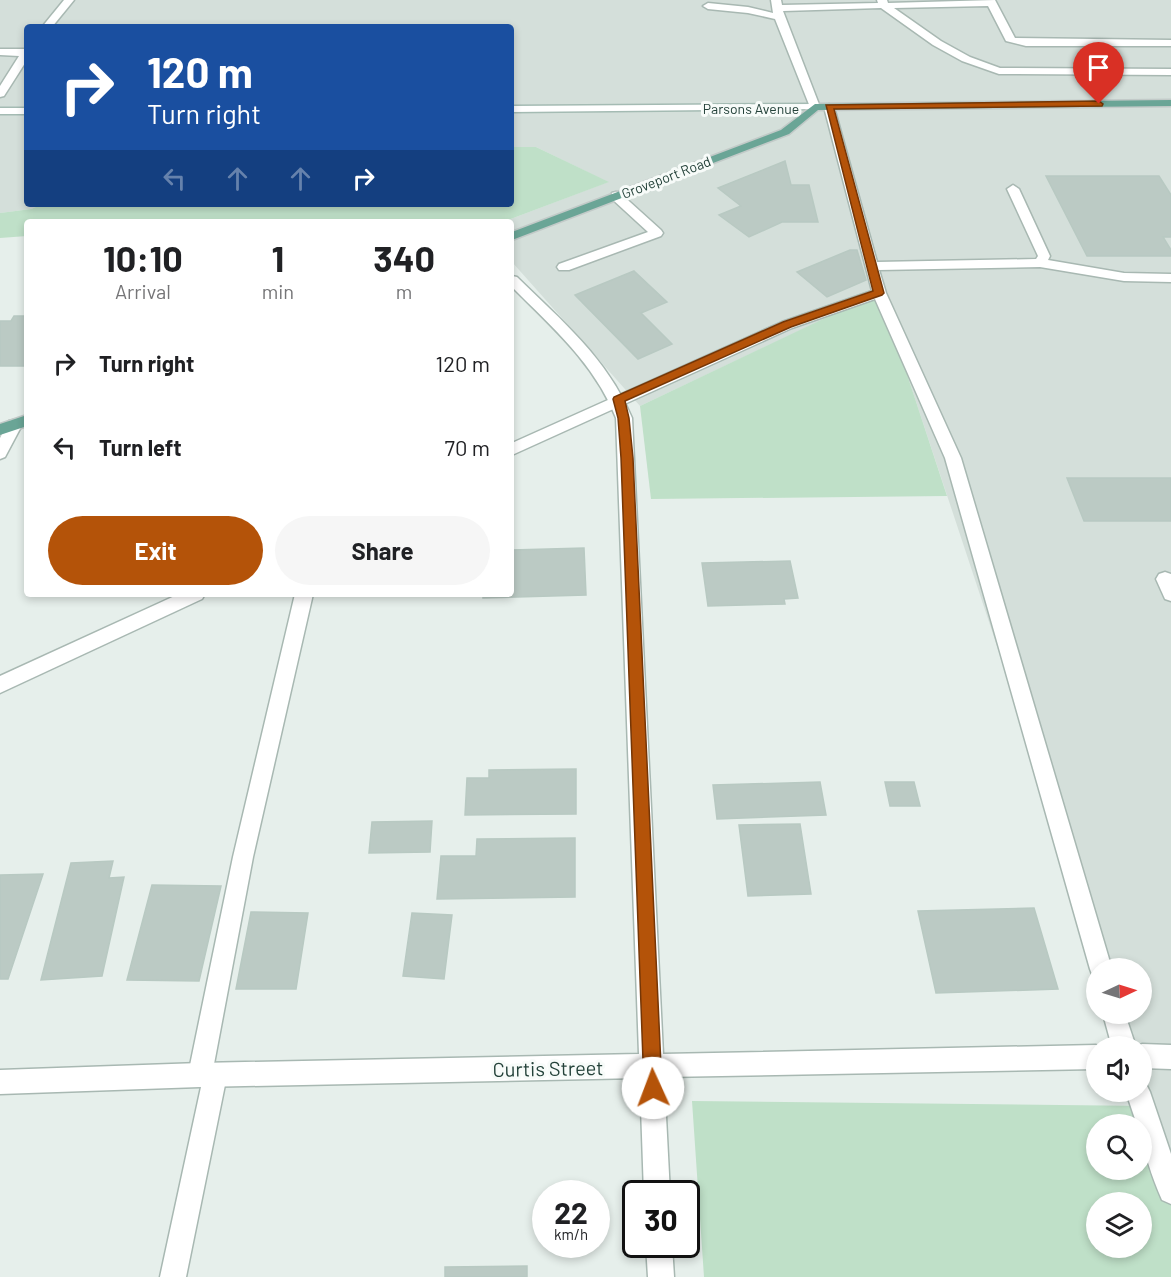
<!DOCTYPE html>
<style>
body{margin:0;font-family:Barlow,sans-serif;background:#f6f6f6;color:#202124;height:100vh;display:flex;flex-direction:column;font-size:22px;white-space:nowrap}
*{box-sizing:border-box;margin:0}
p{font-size:20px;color:#757577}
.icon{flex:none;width:33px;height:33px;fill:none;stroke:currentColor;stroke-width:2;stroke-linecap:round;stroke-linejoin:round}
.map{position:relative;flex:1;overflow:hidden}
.panel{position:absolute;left:24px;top:219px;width:490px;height:378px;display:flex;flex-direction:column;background:#fff;border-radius:6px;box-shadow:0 3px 9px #0003}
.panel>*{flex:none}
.guide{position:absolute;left:24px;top:24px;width:490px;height:183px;border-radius:6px;box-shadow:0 3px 9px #0003;background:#1a4fa0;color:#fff;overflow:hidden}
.needle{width:39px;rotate:86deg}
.buttons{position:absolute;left:1086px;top:958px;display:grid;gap:12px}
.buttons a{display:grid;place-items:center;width:66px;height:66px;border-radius:50%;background:#fff;box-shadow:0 3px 9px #0003;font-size:30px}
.speed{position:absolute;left:532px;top:1180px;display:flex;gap:12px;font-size:30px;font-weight:700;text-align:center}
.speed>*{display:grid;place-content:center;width:78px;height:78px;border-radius:50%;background:#fff;box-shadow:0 3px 9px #0003;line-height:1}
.speed small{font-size:15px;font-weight:400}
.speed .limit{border:3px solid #111;border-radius:9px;background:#fff;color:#111}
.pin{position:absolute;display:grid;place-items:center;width:51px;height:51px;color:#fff;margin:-62px -26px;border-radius:50% 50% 50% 0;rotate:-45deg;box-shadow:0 0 6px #0007}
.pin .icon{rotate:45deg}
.me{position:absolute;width:66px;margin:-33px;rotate:358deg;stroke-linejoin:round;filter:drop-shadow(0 0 4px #0008)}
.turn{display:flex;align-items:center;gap:21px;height:126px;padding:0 24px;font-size:27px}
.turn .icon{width:78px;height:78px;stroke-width:2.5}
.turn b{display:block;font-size:42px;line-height:51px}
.lanes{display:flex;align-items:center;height:57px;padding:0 24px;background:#0003;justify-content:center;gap:30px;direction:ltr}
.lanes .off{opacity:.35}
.eta{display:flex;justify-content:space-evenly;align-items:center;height:102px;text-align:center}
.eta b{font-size:36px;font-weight:700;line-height:42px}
.primary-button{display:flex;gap:12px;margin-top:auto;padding:12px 24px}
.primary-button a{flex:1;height:69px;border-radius:36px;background:#b45309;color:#fff;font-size:24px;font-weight:700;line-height:69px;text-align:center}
.primary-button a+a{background:#f6f6f6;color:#202124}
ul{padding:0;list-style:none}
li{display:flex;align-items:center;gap:18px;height:84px;padding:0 24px}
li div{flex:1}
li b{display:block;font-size:22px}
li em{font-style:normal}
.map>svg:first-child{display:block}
.built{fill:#d4dfda}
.green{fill:#bfe0c8;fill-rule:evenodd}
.building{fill:#bbcac4;stroke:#b8c9c2;stroke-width:1.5}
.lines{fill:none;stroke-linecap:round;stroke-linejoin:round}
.lane-casing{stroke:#a8b8b2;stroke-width:3}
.street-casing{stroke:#a8b8b2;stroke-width:3}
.secondary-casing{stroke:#a4bbb3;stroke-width:3}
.primary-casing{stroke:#c2cac8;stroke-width:3}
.lane{fill:#fff;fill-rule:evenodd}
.street{fill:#fff;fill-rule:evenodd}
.secondary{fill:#fff;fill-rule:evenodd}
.primary{fill:#6aa596;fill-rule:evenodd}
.route{fill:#b45309;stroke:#753606;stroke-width:1.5}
.labels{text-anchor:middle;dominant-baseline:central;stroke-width:6;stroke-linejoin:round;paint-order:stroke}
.far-street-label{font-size:14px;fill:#24423a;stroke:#f7fbf9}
.near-street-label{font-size:20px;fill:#24423a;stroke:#f7fbf9}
</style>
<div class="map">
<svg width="1171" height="1277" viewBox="0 0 1171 1277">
<rect width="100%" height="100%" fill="#e6efeb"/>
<polygon class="built" points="0,0 1171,0 1171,1173 1142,1083 1142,1047 1130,1047 1119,1014 1142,1014 1142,969 1104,969 880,293 640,406 512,262 512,222 503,222 608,182 536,147 512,147 512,27 27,27 27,204 43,204 31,209 0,213"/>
<g class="green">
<polygon points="512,147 536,147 609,182 503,222 27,222 27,236 0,238 0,213 31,209 43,204 512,204"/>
<polygon points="880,292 947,496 651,499 640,406"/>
<path d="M692,1101L1149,1106L1171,1173V1277H704ZM1096,1125H1142V1170H1096ZM1096,1203H1142V1248H1096Z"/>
</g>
<g class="building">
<polygon points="785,161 791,185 809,185 818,222 782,222 749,237 719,215 741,206 718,188"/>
<polygon points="1046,176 1159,176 1171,195 1171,237 1163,237 1171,250 1171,256 1087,256"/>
<polygon points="850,250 857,250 866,280 827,297 797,272"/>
<polygon points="634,271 667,302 641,313 672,344 638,359 575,295"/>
<polygon points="14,316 27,316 27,366 0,366 0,321 11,321"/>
<polygon points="1067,478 1171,478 1171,521 1084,521"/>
<polygon points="584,548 586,595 483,598 483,594 512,594 512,550"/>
<polygon points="790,561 798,598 784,599 785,604 708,606 702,563"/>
<polygon points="576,769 576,814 465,815 467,778 489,778 489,770"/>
<polygon points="820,782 826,815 717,819 713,785"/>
<polygon points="885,782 914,782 920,806 890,806"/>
<polygon points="432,821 430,852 369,853 372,822"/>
<polygon points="800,824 811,894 748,896 739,825"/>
<polygon points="575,838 575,897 437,899 441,856 476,856 477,839"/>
<polygon points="113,861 109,878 124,877 102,976 41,980 71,863"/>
<polygon points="43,874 8,979 0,979 0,875"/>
<polygon points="152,885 221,886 199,981 127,980"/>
<polygon points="1034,908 1058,989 936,993 918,911"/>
<polygon points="251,912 308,913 296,989 236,989"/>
<polygon points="412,913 452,915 444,979 403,976"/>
<polygon points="527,1266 527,1277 445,1277 445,1267"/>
</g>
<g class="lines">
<g class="lane-casing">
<g id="lane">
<polygon points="64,0 74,0 52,27 42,27"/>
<polygon points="771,0 781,0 782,5 878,3 877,0 887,0 888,3 995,0 1015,38 1171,40 1171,46 1026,46 1006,41 988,6 894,8 941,41 970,57 1000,68 1171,69 1171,75 999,74 962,61 933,45 881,8 783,11 820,107 815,110 810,107 775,19 748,13 708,9 703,6 708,3 748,7 773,13"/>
<polygon points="0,49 27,49 27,60 4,96 0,97 0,86 19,56 0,55"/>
<polygon points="829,104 834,107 877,262 1036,259 1038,256 1007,189 1013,185 1019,189 1050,256 1048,260 1124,273 1171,274 1171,282 1124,281 1040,267 879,270 886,293 961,458 1112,969 1096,969 1096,978 1093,977 1090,969 945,458 875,299 792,328 512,455 512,443 782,322 872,291 824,107"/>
<polygon points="616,192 620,193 661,230 663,233 661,236 569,270 559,270 557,267 559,264 648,232 612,199 612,193"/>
<polygon points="1165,572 1171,574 1171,601 1165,599 1156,579 1159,574"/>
<polygon points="179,594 205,594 202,599 0,693 0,676"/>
<polygon points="295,594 313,594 253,857 214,1064 223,1067 227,1075 186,1277 160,1277 201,1087 192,1083 188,1075 233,857"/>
<polygon points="1103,1014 1125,1014 1136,1047 1142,1044 1171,1045 1171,1069 1142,1068 1142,1047 1112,1047"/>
<path d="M1142,1081L1146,1084L1150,1092L1171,1154V1204L1162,1200C1152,1177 1142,1150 1142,1125H1137L1126,1092H1142Z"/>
</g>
</g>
<g class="street-casing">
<g id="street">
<path d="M512,276L517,277C561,320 608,359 632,418L663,1054L1096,1045L1100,1047H1096V1069L664,1077L670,1194H644L640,1078L200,1087L0,1094V1070L200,1063L639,1054L616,418C595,364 552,327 512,287Z"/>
<polygon points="14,420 19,421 22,425 5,457 0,459 0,438 9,421"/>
<polygon points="646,1245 672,1245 674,1277 648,1277"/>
</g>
</g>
<g class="secondary-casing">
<g id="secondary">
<polygon points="815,104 820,107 819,109 512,112 512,106"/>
<rect x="0" y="108" width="27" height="6"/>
</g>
</g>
<g class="primary-casing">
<g id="primary">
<polygon points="1171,100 1171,106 818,110 789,134 512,240 512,232 781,130 815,104"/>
<polygon points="27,415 27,426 0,435 0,424"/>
</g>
</g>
<use href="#lane" class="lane"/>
<use href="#street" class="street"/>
<use href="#secondary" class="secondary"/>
<use href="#primary" class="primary"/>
</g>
<polygon class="route" points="1099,101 1103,104 1102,106 834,109 884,293 882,295 791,327 625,401 629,418 633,458 662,1088 659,1094 653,1097 647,1094 644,1088 621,458 618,418 613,399 614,397 783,322 873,291 826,105"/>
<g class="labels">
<g class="far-street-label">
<text x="751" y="108">Parsons Avenue</text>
<text transform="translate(666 177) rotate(-21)">Groveport Road</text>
</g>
<g class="near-street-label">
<text transform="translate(548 1068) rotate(-1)">Curtis Street</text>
</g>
</g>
</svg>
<div class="buttons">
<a><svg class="needle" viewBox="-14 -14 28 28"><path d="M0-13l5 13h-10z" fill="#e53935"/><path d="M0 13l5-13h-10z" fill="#757577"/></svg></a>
<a><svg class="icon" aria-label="sound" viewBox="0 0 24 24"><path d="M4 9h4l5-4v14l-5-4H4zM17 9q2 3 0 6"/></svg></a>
<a><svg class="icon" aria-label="search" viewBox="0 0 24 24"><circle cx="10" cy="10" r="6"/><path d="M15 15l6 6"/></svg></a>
<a><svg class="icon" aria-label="layers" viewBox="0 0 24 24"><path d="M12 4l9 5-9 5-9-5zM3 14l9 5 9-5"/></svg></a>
</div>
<div class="speed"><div>22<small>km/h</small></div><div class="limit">30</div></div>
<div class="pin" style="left:1099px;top:104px;background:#d93025"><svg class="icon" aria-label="arrive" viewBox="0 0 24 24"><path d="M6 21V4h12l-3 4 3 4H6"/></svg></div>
<svg class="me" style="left:653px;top:1088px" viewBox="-20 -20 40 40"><circle r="19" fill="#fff"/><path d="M0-13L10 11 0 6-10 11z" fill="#b45309"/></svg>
<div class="guide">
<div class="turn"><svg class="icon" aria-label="right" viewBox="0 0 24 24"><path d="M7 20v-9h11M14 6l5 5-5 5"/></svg><div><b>120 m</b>Turn right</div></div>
<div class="lanes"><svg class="icon off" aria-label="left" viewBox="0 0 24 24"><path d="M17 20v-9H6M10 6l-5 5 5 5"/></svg><svg class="icon off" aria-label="ahead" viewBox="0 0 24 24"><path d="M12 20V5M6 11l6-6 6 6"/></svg><svg class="icon off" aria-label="ahead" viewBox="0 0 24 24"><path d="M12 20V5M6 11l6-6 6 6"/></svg><svg class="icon" aria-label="right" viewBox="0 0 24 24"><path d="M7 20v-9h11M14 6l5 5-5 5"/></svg></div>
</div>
<section class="panel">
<div class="eta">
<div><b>10:10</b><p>Arrival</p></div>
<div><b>1</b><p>min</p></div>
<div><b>340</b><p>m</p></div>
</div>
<ul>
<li><svg class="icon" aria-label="right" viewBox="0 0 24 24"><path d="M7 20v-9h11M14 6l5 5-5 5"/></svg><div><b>Turn right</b></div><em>120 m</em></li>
<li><svg class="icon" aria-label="left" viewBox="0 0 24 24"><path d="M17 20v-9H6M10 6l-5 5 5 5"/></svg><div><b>Turn left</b></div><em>70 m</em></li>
</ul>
<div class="primary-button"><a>Exit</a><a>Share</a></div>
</section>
</div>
